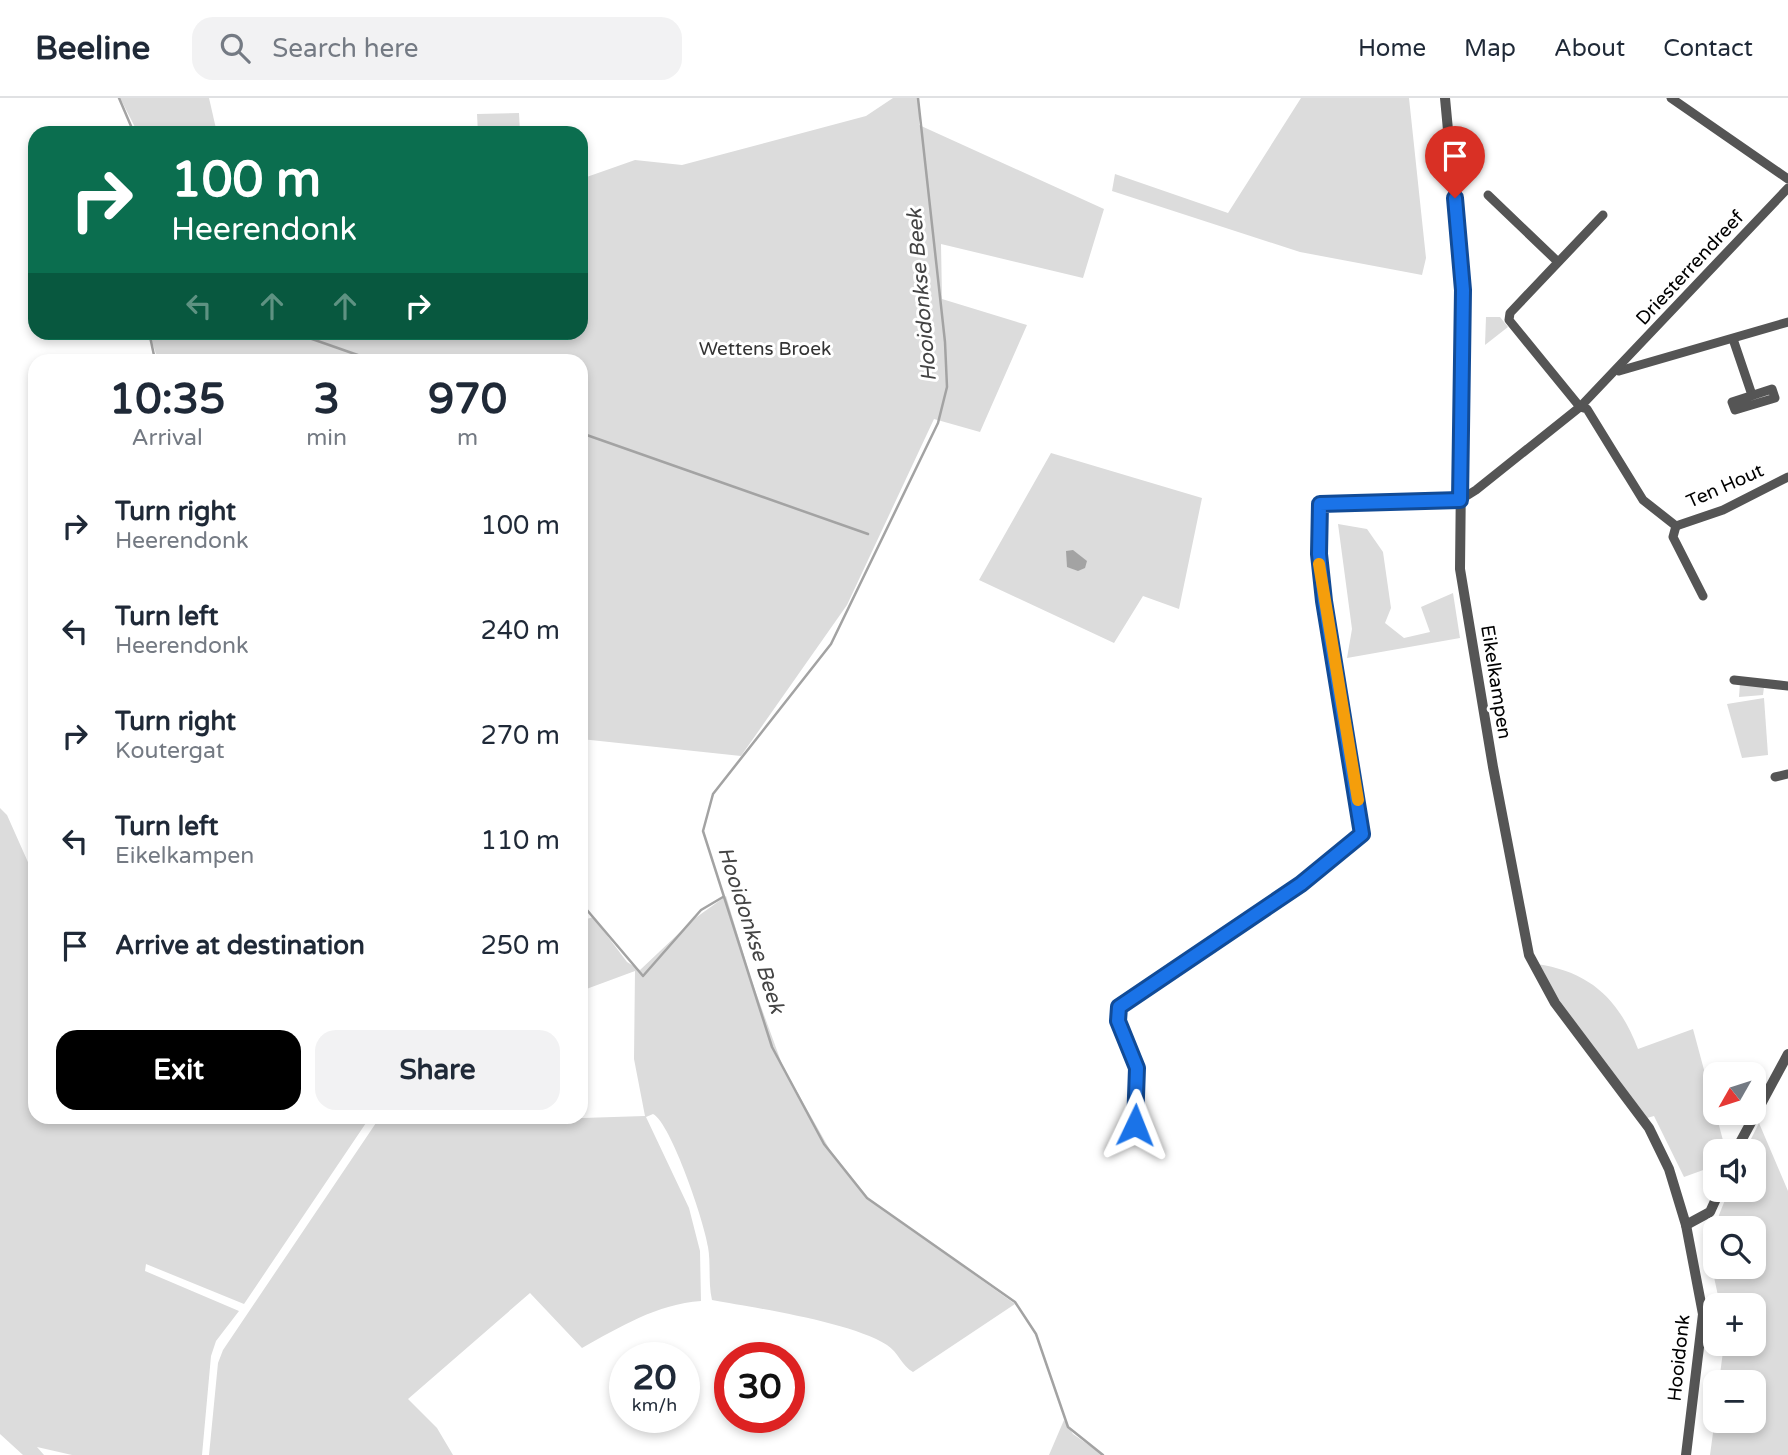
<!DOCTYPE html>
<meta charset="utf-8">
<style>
body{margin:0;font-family:"Varela Round",sans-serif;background:#f2f2f3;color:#1f2937;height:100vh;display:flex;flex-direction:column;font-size:26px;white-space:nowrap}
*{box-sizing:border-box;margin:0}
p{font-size:23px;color:#747a83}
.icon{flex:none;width:38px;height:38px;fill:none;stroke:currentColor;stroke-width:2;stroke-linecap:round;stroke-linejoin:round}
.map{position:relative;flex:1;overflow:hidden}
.sheet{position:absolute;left:28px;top:256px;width:560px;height:770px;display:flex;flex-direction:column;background:#fff;border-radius:21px;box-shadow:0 4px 10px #0003}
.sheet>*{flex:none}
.top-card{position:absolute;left:28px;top:28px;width:560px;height:214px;border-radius:21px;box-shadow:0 4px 10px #0003;background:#0b6e4f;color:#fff;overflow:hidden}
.needle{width:46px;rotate:231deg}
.controls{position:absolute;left:1703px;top:964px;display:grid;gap:14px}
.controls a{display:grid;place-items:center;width:63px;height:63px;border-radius:14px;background:#fff;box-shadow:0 4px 10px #0003;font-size:35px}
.speed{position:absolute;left:609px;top:1244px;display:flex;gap:14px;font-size:35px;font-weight:700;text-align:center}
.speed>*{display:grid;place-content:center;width:91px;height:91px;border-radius:50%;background:#fff;box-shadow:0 4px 10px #0003;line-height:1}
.speed small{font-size:18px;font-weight:400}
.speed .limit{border:10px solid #d22;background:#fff;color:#111}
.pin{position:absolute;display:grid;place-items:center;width:60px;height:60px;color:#fff;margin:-72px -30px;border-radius:50% 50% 50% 0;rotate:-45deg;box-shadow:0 0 7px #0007}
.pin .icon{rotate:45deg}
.me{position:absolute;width:77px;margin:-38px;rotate:2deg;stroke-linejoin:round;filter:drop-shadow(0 0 5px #0008)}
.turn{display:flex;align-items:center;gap:24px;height:147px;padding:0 28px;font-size:32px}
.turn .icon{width:91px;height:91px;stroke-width:2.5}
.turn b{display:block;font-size:49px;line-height:60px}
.lanes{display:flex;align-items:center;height:66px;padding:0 28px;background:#0003;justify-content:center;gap:35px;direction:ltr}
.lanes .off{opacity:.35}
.eta{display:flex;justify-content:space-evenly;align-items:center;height:119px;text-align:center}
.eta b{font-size:42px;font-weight:800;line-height:49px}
.cta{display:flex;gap:14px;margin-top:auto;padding:14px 28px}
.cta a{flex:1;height:80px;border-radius:21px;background:#000;color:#fff;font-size:28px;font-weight:800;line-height:80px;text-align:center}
.cta a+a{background:#f2f2f3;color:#1f2937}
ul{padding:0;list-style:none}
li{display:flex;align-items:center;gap:21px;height:105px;padding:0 28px}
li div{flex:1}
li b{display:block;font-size:26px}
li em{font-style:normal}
header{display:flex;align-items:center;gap:42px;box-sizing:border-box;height:98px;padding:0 35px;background:#fff;border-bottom:2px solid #e0e1e3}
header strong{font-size:33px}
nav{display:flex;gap:38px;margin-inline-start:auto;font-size:24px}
.search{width:490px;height:63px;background:#f2f2f3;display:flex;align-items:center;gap:18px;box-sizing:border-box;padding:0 24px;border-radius:21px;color:#747a83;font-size:26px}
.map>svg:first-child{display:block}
.green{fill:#dcdcdc}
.water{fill:#a3a3a3}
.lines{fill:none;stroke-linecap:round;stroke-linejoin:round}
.stream{stroke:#a3a3a3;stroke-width:2.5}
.minor{stroke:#555;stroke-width:9}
.tertiary{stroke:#555;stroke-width:10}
.route-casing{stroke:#114b97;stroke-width:18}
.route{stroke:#1a73e8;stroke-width:12}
.slow{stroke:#f59e0b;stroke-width:12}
.labels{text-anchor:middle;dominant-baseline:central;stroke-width:6;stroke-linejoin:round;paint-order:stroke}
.street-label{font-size:19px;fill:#000;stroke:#fff}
.park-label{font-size:19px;fill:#333;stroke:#fff}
.water-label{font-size:21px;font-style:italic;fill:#444;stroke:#fff}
</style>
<header>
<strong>Beeline</strong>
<div class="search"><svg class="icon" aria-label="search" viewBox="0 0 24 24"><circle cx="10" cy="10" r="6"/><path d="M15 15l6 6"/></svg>Search here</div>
<nav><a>Home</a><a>Map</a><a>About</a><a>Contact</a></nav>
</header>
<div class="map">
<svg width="1788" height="1357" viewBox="0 0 1788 1357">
<rect width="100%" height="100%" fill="#fff"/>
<g class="green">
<polygon points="120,0 209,0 217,35 138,35"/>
<polygon points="893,0 919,0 919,27 1104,111 1083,180 941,146 942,201 1027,227 980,334 934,321 847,507 741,658 581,641 581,262 158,262 149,235 581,234 581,81 635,62 682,67 866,18"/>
<polygon points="1301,0 1409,0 1426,160 1422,177 1300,154 1112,93 1115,76 1228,115"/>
<polygon points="519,15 520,35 478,35 477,16"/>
<polygon points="1486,219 1500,219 1508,229 1485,247"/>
<polygon points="1051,355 1202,400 1179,511 1143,498 1114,545 979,482"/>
<polygon points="1338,426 1367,431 1383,454 1391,510 1385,525 1404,540 1430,534 1421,509 1453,495 1460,540 1347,560 1352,531"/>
<polygon points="1740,585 1764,589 1763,597 1739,599"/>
<polygon points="1764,600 1768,657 1742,660 1727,606"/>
<polygon points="0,710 7,717 35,780 35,1018 370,1019 244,1206 146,1166 145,1173 239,1213 216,1243 211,1258 202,1357 72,1357 37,1349 44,1357 23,1357 0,1336"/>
<path d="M726,798L751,881L783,969L830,1052L870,1102L1015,1206L913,1274C902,1268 898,1254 887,1247C851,1224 756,1210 712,1202C708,1185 711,1166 708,1149C705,1126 671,1025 653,1016L646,1019L689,1110L700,1153L701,1203C657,1206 620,1229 582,1250L530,1195L408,1301L437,1330L453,1357H209L218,1265L223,1252L380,1019L550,1018L551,1021L645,1018L634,961L635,873L581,893V823L593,819L627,864L640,872L694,821Z"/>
<path d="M1537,866C1590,874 1619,901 1638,951L1693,931L1724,1046L1715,1054L1706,1071L1684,1079L1654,1018L1647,1020L1554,897Z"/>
<polygon points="1759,1025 1788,1093 1788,1357 1710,1357 1715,1320 1715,1323 1754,1323 1754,1284 1719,1284 1724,1246 1754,1246 1754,1208 1720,1207 1714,1179 1715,1163 1715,1169 1754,1169 1754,1130 1718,1130 1719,1117 1729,1092 1754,1092 1754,1054 1745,1053"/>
<polygon points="1064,1322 1073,1336 1103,1357 1049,1357"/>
</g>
<polygon class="water" points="1073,452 1087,463 1085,470 1078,473 1067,469 1066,453"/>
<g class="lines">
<g class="stream">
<polyline points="119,0 134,35"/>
<polyline points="918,0 945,244 947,289 938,325 831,546 713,696 703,733 772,949 824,1046 867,1100 1015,1204 1036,1236 1068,1329 1103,1357"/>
<polyline points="149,234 155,262"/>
<polyline points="292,234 372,262"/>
<polyline points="581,335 868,436"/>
<polyline points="581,805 643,878 701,812 723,799"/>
</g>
<g class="minor">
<polyline points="1671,0 1788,81"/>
<polyline points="1488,97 1558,164"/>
<polyline points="1603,117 1510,215 1509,222 1580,309 1587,311 1643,402 1676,428 1673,439 1703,498"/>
<polyline points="1733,241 1752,297"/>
<polyline points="1619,273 1788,224"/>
<polygon points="1772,291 1775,300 1735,312 1732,304"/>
<polyline points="1676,428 1723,412 1788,379"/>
<polyline points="1734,582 1788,588"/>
<polyline points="1775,679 1788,676"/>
<path d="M1144,1040C1128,1019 1141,996 1137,971C1134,951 1113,930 1119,909L1301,786L1362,736L1324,503L1319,456V406L1460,402L1476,392L1580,309L1788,90"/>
</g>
<g class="tertiary">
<polyline points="1445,0 1463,192 1460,471 1493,669 1529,857 1555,905 1649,1030 1669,1071 1686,1127 1703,1216 1686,1357"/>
<polyline points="1735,1054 1788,956"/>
<polyline points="1686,1127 1710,1114 1720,1092"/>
</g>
</g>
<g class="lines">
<g class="route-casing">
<polyline id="route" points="1135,1027 1137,970 1118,923 1119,909 1301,786 1362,736 1324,503 1319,456 1320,406 1460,402 1463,192 1455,100"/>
</g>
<use href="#route" class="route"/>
<polyline class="slow" points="1319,466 1358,702"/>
</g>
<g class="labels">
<g class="street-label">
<text transform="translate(1690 170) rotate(-47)">Driesterrendreef</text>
<text transform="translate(1725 388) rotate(-24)">Ten Hout</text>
<text transform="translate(1496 584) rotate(81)">Eikelkampen</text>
<text transform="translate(1679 1260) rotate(-84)">Hooidonk</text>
</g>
<g class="park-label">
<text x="765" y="251">Wettens Broek</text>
</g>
<g class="water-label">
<text transform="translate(922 197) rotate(-95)">Hooidonkse Beek</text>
<text transform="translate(751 832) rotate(72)">Hooidonkse Beek</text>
</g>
</g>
</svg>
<div class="controls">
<a><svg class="needle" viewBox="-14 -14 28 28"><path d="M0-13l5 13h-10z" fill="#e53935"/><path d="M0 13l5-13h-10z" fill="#747a83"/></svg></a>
<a><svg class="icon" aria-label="sound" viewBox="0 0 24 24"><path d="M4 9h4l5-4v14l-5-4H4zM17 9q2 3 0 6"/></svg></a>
<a><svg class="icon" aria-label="search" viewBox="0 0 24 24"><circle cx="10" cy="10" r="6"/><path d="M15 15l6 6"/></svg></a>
<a>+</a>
<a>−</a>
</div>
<div class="speed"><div>20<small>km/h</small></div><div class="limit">30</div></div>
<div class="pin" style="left:1455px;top:100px;background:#d93025"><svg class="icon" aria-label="arrive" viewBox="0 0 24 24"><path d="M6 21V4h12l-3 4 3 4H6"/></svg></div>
<svg class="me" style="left:1135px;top:1027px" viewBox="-20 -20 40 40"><path d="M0-17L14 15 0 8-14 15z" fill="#1a73e8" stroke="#fff" stroke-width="4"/></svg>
<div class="top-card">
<div class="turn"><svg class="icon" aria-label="right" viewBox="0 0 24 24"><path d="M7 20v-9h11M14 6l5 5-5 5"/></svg><div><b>100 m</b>Heerendonk</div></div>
<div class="lanes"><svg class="icon off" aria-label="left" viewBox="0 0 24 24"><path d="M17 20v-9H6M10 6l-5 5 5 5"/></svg><svg class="icon off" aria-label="ahead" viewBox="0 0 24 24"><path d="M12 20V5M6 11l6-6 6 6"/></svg><svg class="icon off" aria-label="ahead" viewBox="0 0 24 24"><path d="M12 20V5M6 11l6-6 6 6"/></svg><svg class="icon" aria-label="right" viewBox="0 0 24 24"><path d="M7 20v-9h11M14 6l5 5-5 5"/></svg></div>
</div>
<section class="sheet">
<div class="eta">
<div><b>10:35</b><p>Arrival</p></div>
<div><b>3</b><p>min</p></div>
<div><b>970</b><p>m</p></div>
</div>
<ul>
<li><svg class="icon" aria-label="right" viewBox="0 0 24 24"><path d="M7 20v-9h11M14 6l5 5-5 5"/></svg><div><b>Turn right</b><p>Heerendonk</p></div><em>100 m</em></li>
<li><svg class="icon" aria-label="left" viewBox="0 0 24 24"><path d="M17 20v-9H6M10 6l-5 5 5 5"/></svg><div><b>Turn left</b><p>Heerendonk</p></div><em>240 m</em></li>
<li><svg class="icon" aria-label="right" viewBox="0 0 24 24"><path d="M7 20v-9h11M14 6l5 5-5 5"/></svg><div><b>Turn right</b><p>Koutergat</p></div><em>270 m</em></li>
<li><svg class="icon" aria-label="left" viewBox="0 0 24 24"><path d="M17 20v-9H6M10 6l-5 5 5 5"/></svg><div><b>Turn left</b><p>Eikelkampen</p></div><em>110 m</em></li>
<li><svg class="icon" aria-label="arrive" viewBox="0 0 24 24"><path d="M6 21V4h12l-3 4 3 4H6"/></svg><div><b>Arrive at destination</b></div><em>250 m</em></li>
</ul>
<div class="cta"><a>Exit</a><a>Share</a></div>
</section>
</div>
